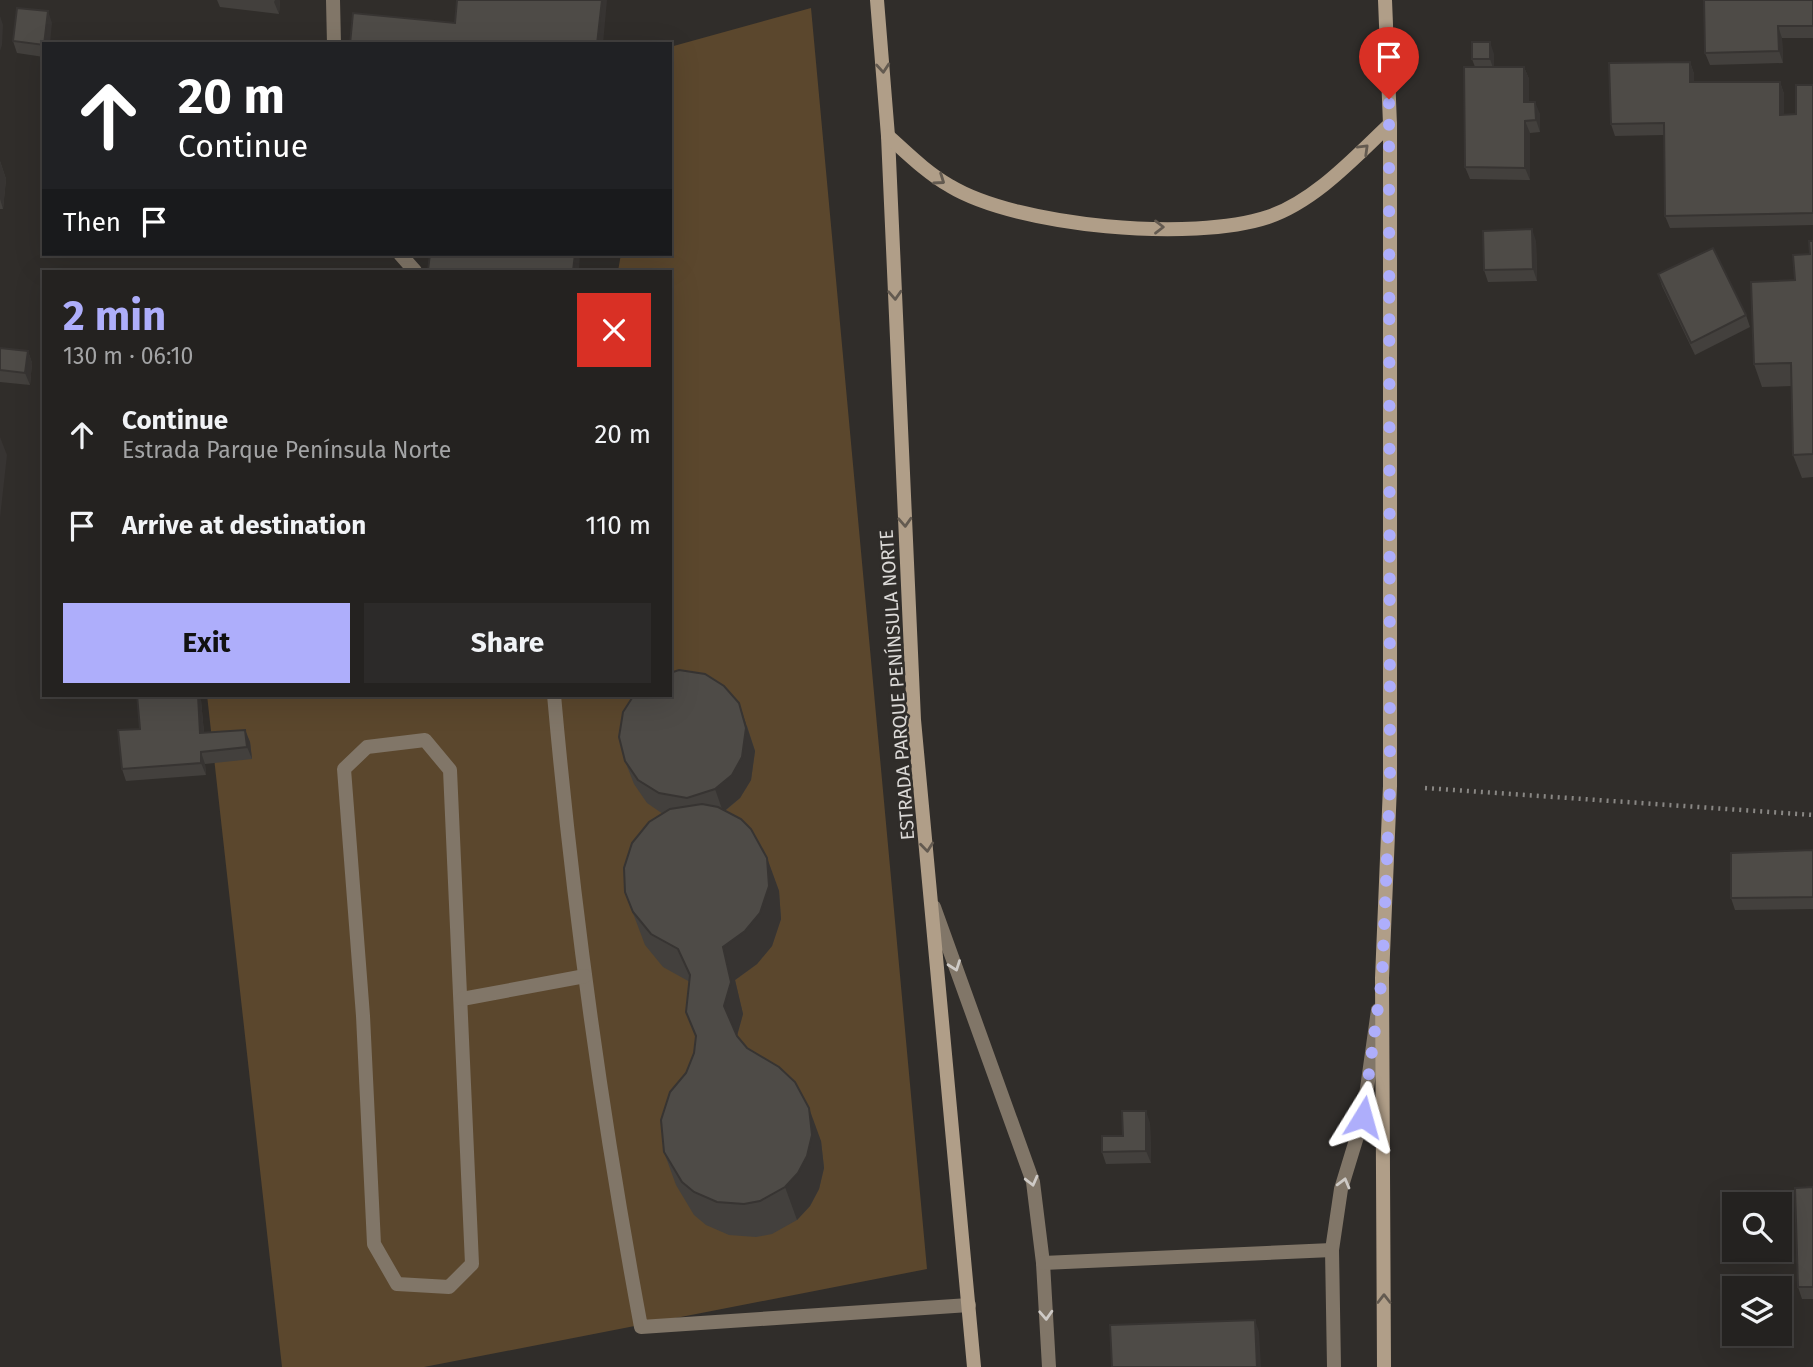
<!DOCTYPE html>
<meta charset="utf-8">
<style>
body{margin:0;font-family:"Fira Sans",sans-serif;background:#2c2a29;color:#f1f3f6;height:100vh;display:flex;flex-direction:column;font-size:26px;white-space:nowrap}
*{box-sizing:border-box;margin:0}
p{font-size:23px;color:#a3a4a5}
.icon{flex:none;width:38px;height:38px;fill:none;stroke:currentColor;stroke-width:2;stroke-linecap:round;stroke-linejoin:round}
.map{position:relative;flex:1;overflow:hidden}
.side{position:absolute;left:42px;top:270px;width:630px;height:427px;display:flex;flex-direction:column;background:#242220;border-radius:0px;box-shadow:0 7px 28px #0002,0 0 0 2px #413f3e}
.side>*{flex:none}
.guide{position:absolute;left:42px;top:42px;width:630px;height:214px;border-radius:0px;box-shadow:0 7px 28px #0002,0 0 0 2px #413f3e;background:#202124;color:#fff;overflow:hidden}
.tools{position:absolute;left:1722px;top:1192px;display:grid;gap:14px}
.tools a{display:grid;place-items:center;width:70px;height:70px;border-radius:0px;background:#242220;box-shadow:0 7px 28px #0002,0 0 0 2px #413f3e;font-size:35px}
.pin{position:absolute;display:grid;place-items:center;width:60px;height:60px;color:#fff;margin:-72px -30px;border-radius:50% 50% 50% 0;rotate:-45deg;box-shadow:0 0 7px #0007}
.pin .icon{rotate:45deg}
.me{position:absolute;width:77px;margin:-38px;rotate:8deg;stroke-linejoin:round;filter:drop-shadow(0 0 5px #0008)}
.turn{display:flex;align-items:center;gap:24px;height:147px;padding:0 21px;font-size:32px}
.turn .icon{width:91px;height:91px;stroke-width:2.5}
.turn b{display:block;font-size:49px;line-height:60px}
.then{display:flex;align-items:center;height:66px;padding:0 21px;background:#0003;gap:14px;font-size:26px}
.round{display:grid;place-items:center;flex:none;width:74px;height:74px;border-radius:0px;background:#2c2a29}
.head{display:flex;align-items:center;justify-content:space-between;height:119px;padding:0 21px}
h1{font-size:42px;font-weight:700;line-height:52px;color:#aeaefb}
.button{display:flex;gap:14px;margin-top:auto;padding:14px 21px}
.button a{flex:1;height:80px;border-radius:0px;background:#aeaefb;color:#111;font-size:28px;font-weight:700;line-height:80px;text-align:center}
.button a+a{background:#2c2a29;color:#f1f3f6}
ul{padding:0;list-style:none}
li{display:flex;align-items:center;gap:21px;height:91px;padding:0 21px}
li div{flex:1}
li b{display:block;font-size:26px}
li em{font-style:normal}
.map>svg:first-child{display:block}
.green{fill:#5b472d}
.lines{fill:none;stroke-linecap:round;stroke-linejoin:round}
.path{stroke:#898784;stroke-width:4.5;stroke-dasharray:2 5;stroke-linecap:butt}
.service{stroke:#817668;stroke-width:14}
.secondary{stroke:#b09e88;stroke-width:14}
.wall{fill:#43403d}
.shaded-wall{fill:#373432}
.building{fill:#4e4b47;stroke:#373432;stroke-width:2}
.oneway{stroke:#635a50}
.oneway2{stroke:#cecac6}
.route{stroke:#aeaefb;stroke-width:12;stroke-dasharray:0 21.6}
.labels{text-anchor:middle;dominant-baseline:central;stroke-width:5;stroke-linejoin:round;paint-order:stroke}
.street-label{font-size:19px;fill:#dbd9d7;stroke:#302d2a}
</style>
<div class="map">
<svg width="1813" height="1367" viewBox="0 0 1813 1367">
<rect width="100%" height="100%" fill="#302d2a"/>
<polygon class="green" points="811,8 927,1269 424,1367 282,1367 207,695 670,695 670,271 618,271 621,254 670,254 670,47"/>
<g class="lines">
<polyline class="path" points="1425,788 1813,815"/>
<g class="service">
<polyline points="333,0 334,44"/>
<polyline points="400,254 415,271"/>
<path d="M554,695C573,907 602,1118 641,1327L969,1305"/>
<polygon points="425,740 450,770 472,1264 449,1287 397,1284 374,1244 363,1016 344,769 367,747"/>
<polyline points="934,907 1033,1182 1043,1263 1049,1367"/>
<polyline points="462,999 585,976"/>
<polyline points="1043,1263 1332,1250"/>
<polyline points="1334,1367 1332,1250 1341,1189 1363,1117 1378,1010"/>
</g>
<g class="secondary">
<polyline points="877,0 888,136 914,720 974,1367"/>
<path d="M888,136C908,154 927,173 950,186C1018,227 1193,242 1268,217C1315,201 1354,158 1390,124"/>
<polyline points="1384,1367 1382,978 1390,786 1390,124 1385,0"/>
</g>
</g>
<g class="wall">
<polygon points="217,0 280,0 279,14 220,7"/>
<polygon points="1813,0 1813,38 1782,38 1783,63 1710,65 1705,53"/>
<polygon points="52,23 44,44 44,57 17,53 13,41"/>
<polygon points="1494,54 1494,67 1524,67 1529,79 1529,102 1540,114 1540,132 1530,133 1530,180 1470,179 1465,167 1475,67 1472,59"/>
<polygon points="1690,62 1694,74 1694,82 1780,82 1784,94 1784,115 1796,114 1813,85 1813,225 1670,228 1665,216 1664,135 1615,136 1611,124"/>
<polygon points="0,161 6,179 3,209 0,209"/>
<polygon points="1536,241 1537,281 1488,282 1484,270"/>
<polygon points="1813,241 1813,477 1802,478 1793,455 1791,386 1762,387 1754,364 1795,280 1810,254"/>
<polygon points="1658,274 1746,315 1750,327 1695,355 1662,286"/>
<polygon points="0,348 28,351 32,363 30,385 0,382"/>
<polygon points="201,700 204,733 245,730 250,742 252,759 205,764 206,775 126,781 122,769 140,729"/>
<polygon points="747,726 755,751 751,780 740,798 725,811 767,858 779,891 781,919 772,946 757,964 735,980 743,1014 737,1036 821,1141 824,1168 819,1189 810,1206 797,1220 772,1234 756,1237 729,1235 706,1225 694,1215 676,1185 664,1152 686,1073 694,1053 696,1037 690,982 663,967 645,945 625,892 663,814 647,803 634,784 625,761"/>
<polygon points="1813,850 1813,909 1735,910 1731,898"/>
<polygon points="1150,1123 1151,1163 1106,1164 1102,1152 1123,1136"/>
<polygon points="1813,1187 1813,1299 1802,1299 1798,1287"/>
</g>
<g class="shaded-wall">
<polygon points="275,0 280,0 279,14 274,2"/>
<polygon points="602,0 607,0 603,44 597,44"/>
<polygon points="48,11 52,23 50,44 44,44"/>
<polygon points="0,16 3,25 2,45 0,51"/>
<polygon points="1778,26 1782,38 1783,63 1779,51"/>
<polygon points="1490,42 1494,54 1494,71 1490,59"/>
<polygon points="1690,62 1694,74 1694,94 1690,82"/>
<polygon points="1524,67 1529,79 1529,114 1524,102"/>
<polygon points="1780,82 1784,94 1784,127 1780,115"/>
<polygon points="1535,102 1540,114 1540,132 1536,120"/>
<polygon points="1525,121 1530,133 1530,180 1525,168"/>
<polygon points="0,161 6,179 3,209 0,199"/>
<polygon points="1532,229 1536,241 1537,281 1533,269"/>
<polygon points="575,254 580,254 579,271 573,271"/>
<polygon points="28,351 32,363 30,385 25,373"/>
<polygon points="0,437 7,455 0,518"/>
<polygon points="198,695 199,695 201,700 205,745 200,733"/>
<polygon points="739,703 755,751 751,780 740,798 723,812 715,789"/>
<polygon points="245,730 250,742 252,759 247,747"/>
<polygon points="201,752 205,764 206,775 201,763"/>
<polygon points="767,858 779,891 781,919 772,946 757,964 735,980 743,1014 736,1039 724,1006 723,947"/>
<polygon points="809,1108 821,1141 824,1168 819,1189 810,1206 797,1220 785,1187"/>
<polygon points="1146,1111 1150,1123 1151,1163 1146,1151"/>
<polygon points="1255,1320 1259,1332 1261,1367 1257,1367"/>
</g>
<g class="building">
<polygon points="457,0 602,0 597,44 350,44 353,13 455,23"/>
<polygon points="1704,0 1813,0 1813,26 1778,26 1779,51 1705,53"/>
<polygon points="17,8 48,11 44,45 13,41"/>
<rect x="1472" y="42" width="18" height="17"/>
<polygon points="1690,62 1690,82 1780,82 1780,115 1796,114 1796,85 1813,85 1813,213 1665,216 1664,123 1611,124 1609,63"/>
<polygon points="1464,67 1524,67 1524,102 1535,102 1536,120 1525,121 1525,168 1465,167"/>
<polygon points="1532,229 1533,269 1484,270 1483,231"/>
<polygon points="1809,241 1813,241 1813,454 1793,455 1791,363 1754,364 1751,282 1795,280 1793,255 1810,254"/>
<polygon points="1713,248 1746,315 1691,343 1658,274"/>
<polygon points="430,254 575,254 573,271 438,271 428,270"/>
<polygon points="0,348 28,351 25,373 0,370"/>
<polygon points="679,670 705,674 724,686 739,703 746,728 742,757 732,775 715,789 687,798 659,793 638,780 625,761 619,737 623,712 634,695 670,695 670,673"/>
<polygon points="137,695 198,695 200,733 245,730 247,747 201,752 201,763 122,769 118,730 140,729"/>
<polygon points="702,804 718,807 741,819 751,829 767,858 769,886 760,913 745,931 723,947 731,982 724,1006 737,1036 747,1048 779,1067 795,1082 809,1108 812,1135 807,1156 798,1173 785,1187 760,1201 744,1204 717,1202 694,1192 682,1182 664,1152 661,1120 670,1092 686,1073 694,1053 696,1036 686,1012 690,975 678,949 651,934 633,912 625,892 624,868 632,843 649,822 670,809"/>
<polygon points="1813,850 1813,897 1731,898 1731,853"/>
<polygon points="1122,1111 1146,1111 1146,1151 1102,1152 1102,1136 1123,1136"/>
<polygon points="1813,1187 1813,1287 1798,1287 1795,1188"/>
<polygon points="1255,1320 1257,1367 1112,1367 1110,1325"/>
</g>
<defs><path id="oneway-chevron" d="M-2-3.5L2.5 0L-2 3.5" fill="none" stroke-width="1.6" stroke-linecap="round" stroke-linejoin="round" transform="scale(1.75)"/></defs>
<g class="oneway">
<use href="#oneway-chevron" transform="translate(883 68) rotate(85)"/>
<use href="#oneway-chevron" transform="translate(1364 149) rotate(-44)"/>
<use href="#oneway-chevron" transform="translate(940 180) rotate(35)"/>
<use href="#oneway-chevron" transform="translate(1159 227)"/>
<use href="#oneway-chevron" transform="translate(895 295) rotate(87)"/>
<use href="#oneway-chevron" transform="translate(905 522) rotate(87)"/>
<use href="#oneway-chevron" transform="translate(927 847) rotate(84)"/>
<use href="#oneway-chevron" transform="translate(1384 1299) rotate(-90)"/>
</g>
<g class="oneway2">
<use href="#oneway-chevron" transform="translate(955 966) rotate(70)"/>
<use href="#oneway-chevron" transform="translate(1032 1181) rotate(76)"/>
<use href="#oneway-chevron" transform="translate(1344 1183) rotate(-75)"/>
<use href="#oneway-chevron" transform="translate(1046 1315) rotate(87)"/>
</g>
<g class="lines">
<polyline class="route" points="1363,1117 1382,978 1390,786 1389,99"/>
</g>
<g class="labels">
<g class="street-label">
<text transform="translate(897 685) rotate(-94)">ESTRADA PARQUE PENÍNSULA NORTE</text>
</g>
</g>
</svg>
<div class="tools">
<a><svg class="icon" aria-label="search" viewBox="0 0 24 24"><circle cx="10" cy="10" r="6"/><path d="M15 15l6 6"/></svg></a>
<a><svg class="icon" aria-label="layers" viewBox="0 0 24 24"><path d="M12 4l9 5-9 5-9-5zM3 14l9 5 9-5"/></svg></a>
</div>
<div class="pin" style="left:1389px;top:99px;background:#d93025"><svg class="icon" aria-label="arrive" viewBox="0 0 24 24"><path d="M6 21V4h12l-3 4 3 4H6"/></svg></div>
<svg class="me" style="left:1363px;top:1117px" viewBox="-20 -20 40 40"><path d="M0-17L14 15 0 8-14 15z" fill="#aeaefb" stroke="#fff" stroke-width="4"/></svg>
<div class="guide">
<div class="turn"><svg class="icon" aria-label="ahead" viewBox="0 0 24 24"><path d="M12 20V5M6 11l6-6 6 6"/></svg><div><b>20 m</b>Continue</div></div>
<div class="then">Then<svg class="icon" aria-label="arrive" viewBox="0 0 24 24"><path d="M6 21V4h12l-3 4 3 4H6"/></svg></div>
</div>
<section class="side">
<div class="head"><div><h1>2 min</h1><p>130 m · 06:10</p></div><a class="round" style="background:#d93025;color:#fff"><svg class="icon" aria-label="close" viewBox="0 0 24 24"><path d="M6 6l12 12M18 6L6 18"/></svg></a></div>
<ul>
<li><svg class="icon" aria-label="ahead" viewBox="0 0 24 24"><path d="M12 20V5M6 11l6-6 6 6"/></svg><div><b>Continue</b><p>Estrada Parque Península Norte</p></div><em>20 m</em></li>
<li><svg class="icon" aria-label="arrive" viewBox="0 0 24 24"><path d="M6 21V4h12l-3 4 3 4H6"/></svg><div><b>Arrive at destination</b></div><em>110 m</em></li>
</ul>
<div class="button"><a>Exit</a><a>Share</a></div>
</section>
</div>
